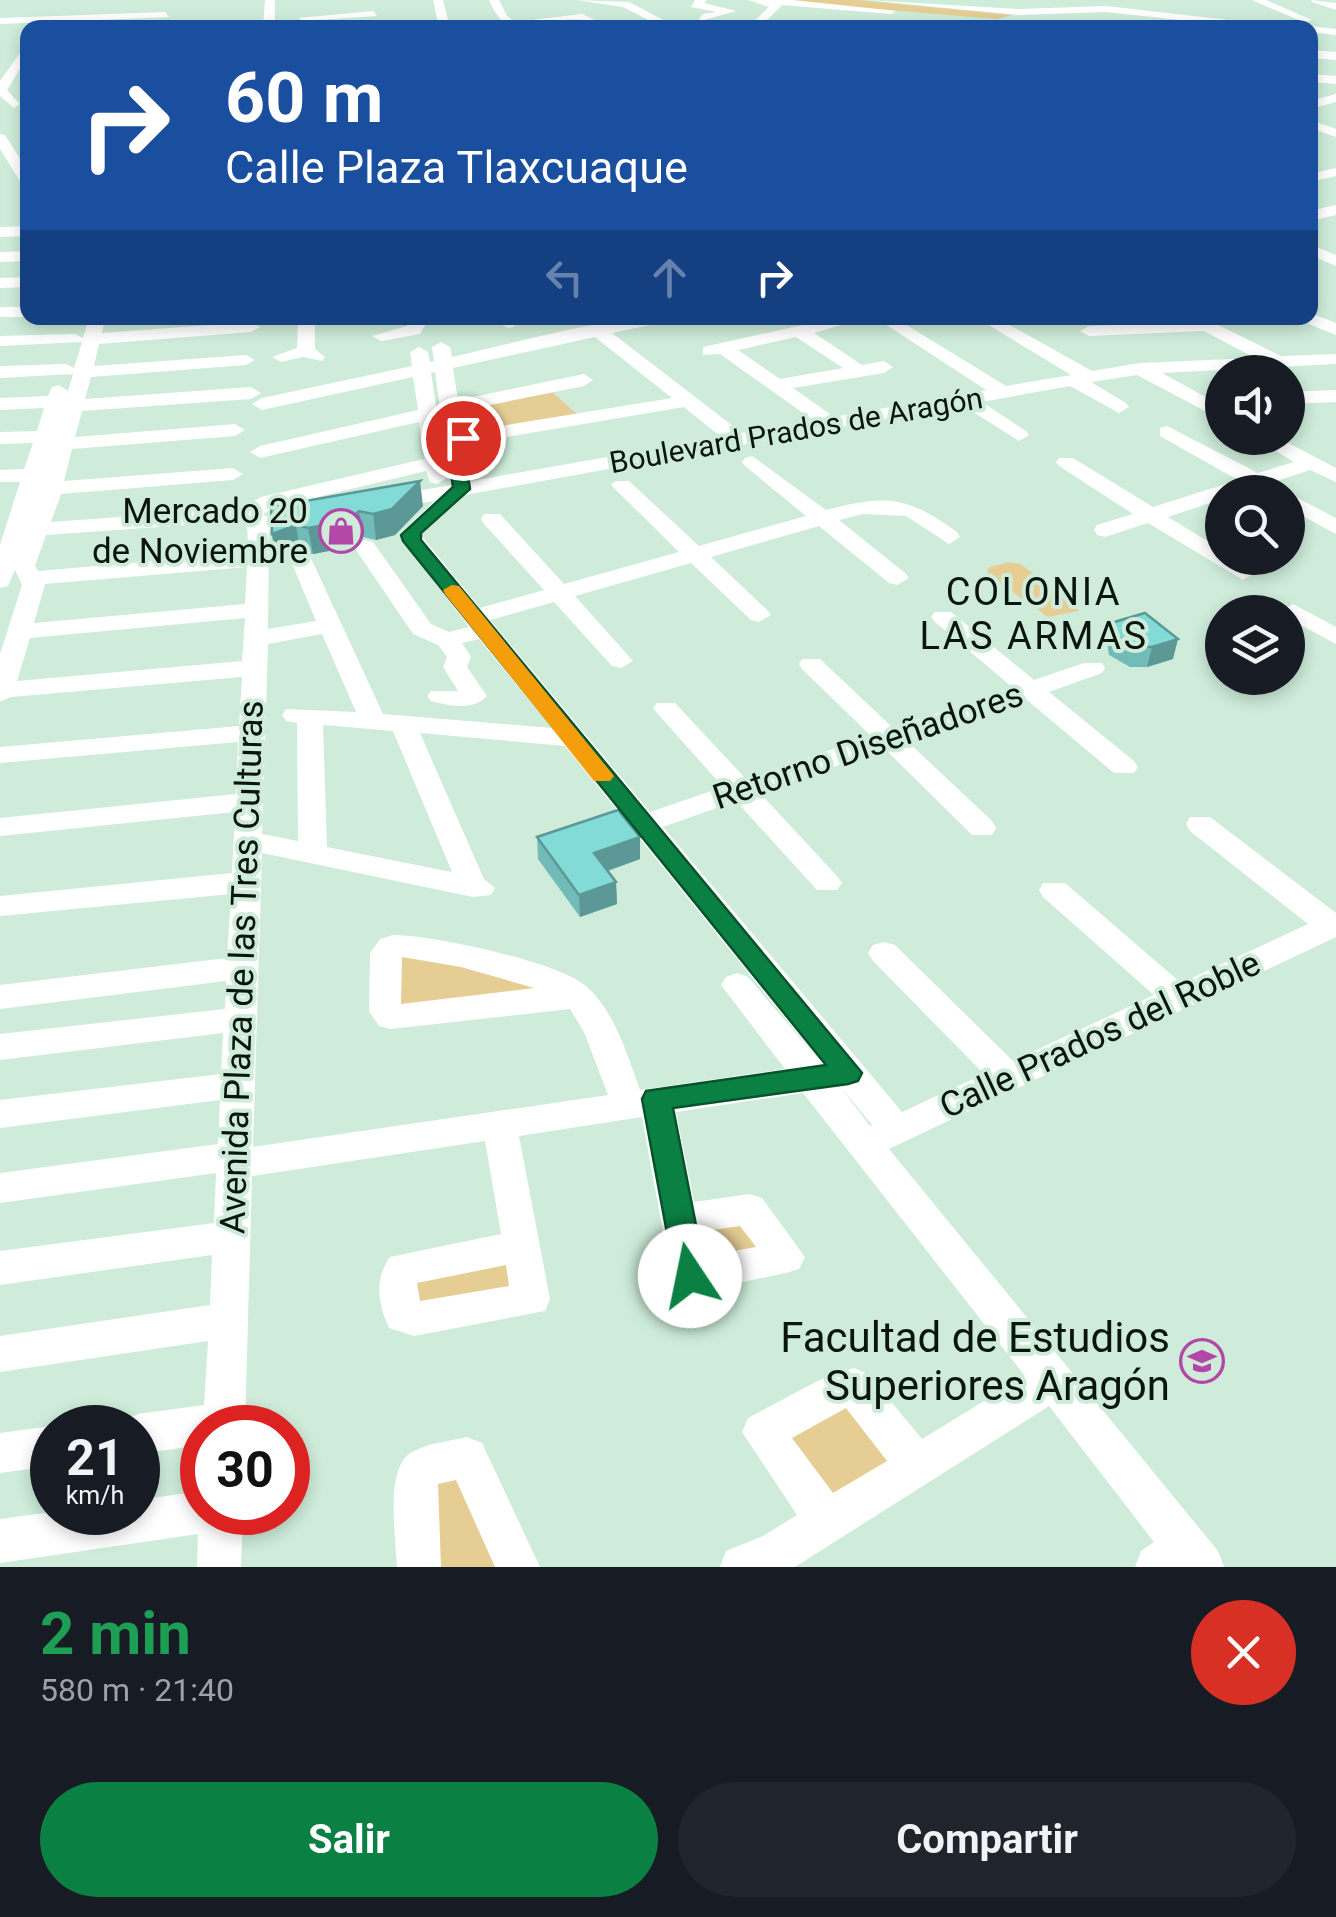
<!DOCTYPE html>
<html lang="es">
<meta charset="utf-8">
<style>
body{margin:0;font-family:Roboto,sans-serif;background:#20242c;color:#f1f3f6;height:100vh;display:flex;flex-direction:column;font-size:38px;white-space:nowrap}
*{box-sizing:border-box;margin:0}
p{font-size:32px;color:#9ea1a6}
.icon{flex:none;width:55px;height:55px;fill:none;stroke:currentColor;stroke-width:2;stroke-linecap:round;stroke-linejoin:round}
.map{position:relative;height:1567px;overflow:hidden}
.details{display:flex;flex-direction:column;background:#171b24;flex:1}
.details>*{flex:none}
.banner{position:absolute;left:20px;top:20px;width:1298px;height:305px;border-radius:20px;box-shadow:0 5px 15px #0003;background:#1a4fa0;color:#fff;overflow:hidden}
.buttons{position:absolute;left:1205px;top:355px;display:grid;gap:20px}
.buttons a{display:grid;place-items:center;width:100px;height:100px;border-radius:50%;background:#171b24;box-shadow:0 5px 15px #0003;font-size:50px}
.speed{position:absolute;left:30px;top:1405px;display:flex;gap:20px;font-size:50px;font-weight:700;text-align:center}
.speed>*{display:grid;place-content:center;width:130px;height:130px;border-radius:50%;background:#171b24;box-shadow:0 5px 15px #0003;line-height:1}
.speed small{font-size:25px;font-weight:400}
.speed .limit{border:15px solid #d22;background:#fff;color:#111}
.pin{position:absolute;display:grid;place-items:center;width:85px;height:85px;color:#fff;margin:-42px;border:5px solid #fff;border-radius:50%;box-shadow:0 2px 10px #0007}
.me{position:absolute;width:110px;margin:-55px;rotate:349deg;stroke-linejoin:round;filter:drop-shadow(0 0 8px #0008)}
.turn{display:flex;align-items:center;gap:35px;height:210px;padding:0 40px;font-size:45px}
.turn .icon{width:130px;height:130px;stroke-width:2.5}
.turn b{display:block;font-size:70px;line-height:85px}
.lanes{display:flex;align-items:center;height:95px;padding:0 40px;background:#0003;justify-content:center;gap:50px;direction:ltr}
.lanes .off{opacity:.35}
.round{display:grid;place-items:center;flex:none;width:105px;height:105px;border-radius:52px;background:#20242c}
.head{display:flex;align-items:center;justify-content:space-between;height:170px;padding:0 40px}
h1{font-size:60px;font-weight:700;line-height:75px;color:#1e9e55}
.button{display:flex;gap:20px;margin-top:auto;padding:20px 40px}
.button a{flex:1;height:115px;border-radius:60px;background:#0b8043;color:#fff;font-size:40px;font-weight:700;line-height:115px;text-align:center}
.button a+a{background:#20242c;color:#f1f3f6}
.map>svg:first-child{display:block}
.green{fill:#e5cd94}
.lines{fill:none;stroke-linecap:round;stroke-linejoin:round}
.minor{fill:#fff;fill-rule:evenodd}
.wall{fill:#71bcb9}
.shaded-wall{fill:#5c9996}
.building{fill:#83dbd7;stroke:#5c9996;stroke-width:2.5}
.route{fill:#0b8043;stroke:#07532c;stroke-width:2.5}
.slow{fill:#f59e0b}
.labels{text-anchor:middle;dominant-baseline:central;stroke-width:8;stroke-linejoin:round;paint-order:stroke}
.far-street-label{font-size:30px;fill:#0b150f;stroke:#ceecd9}
.poi-label{font-size:35px;fill:#0b150f;stroke:#ceecd9;text-anchor:end}
.street-label{font-size:35px;fill:#0b150f;stroke:#ceecd9}
.neighbourhood-label{font-size:38px;letter-spacing:2.5px;fill:#0b150f;stroke:#ceecd9}
.near-poi-label{font-size:42px;fill:#0b150f;stroke:#ceecd9;text-anchor:end}
</style>
<div class="map">
<svg width="1336" height="1567" viewBox="0 0 1336 1567">
<rect width="100%" height="100%" fill="#ceecd9"/>
<g class="green">
<polygon points="767,0 857,0 1012,15 998,19"/>
<polygon points="552,392 577,414 464,434 457,412"/>
<polygon points="1008,562 1020,564 1078,605 1078,611 1048,617 987,574 988,568"/>
<polygon points="393,948 558,992 394,1012"/>
<polygon points="749,1218 769,1250 699,1264 691,1229"/>
<polygon points="516,1258 520,1289 414,1308 411,1277"/>
<polygon points="839,1401 854,1407 896,1466 834,1504 785,1432"/>
<polygon points="462,1469 505,1567 430,1567 425,1478"/>
</g>
<g class="lines">
<g class="minor">
<polygon points="265,0 275,0 275,28 263,28"/>
<polygon points="433,0 443,0 450,28 439,28"/>
<path d="M489,0H499L507,16L515,22L582,14L612,28C599,28 592,22 581,20C540,15 511,52 489,0Z"/>
<polygon points="576,0 629,2 679,28 664,28 623,7"/>
<polygon points="695,0 707,0 704,3 736,11 697,22 703,14 717,12 691,7"/>
<polygon points="748,0 793,0 896,11 891,14 782,5 759,28 747,28 769,7"/>
<polygon points="866,0 1018,9 1106,6 1297,28 1255,28 1106,12 1018,15"/>
<polygon points="1252,0 1266,0 1312,20 1303,22"/>
<polygon points="1311,0 1336,3 1336,10 1312,2"/>
<polygon points="373,11 377,16 303,21 298,18"/>
<polygon points="165,12 169,17 0,24 0,18"/>
<polygon points="1310,26 1336,29 1336,35 1310,32 1310,28 1305,28"/>
<polygon points="28,42 28,56 7,90 20,104 14,108 0,96 0,81"/>
<polygon points="1310,50 1336,52 1336,60 1310,58"/>
<polygon points="1310,74 1336,76 1336,84 1310,82"/>
<polygon points="1336,94 1336,102 1310,109 1310,101"/>
<polygon points="1310,120 1336,129 1336,137 1310,128"/>
<polygon points="0,134 5,135 28,171 28,187 23,186 0,149"/>
<polygon points="1336,168 1336,176 1310,182 1310,174"/>
<polygon points="1336,205 1336,215 1310,221 1310,211"/>
<polygon points="28,226 28,236 0,237 0,227"/>
<polygon points="1310,244 1336,255 1336,266 1310,255"/>
<polygon points="28,251 28,261 0,262 0,252"/>
<polygon points="28,277 28,287 0,288 0,278"/>
<rect x="0" y="307" width="28" height="10"/>
<polygon points="1310,313 1336,323 1336,335 1304,322 1301,318 1310,318"/>
<path d="M89,318H105L102,333L251,322L260,327L251,332L99,344L94,366L246,355L255,360L246,365L91,377L85,399L251,387L261,393L251,399L82,411L75,437L235,424L245,430L235,436L72,449L64,481L233,468L243,474L233,480L61,494L51,522L241,508L261,497L424,459L419,422L260,458L250,452L260,446L418,410L413,377L262,410L252,404L262,398L412,366L410,352L419,347L428,352L430,362L434,361L432,347L441,342L450,347L452,357C522,342 595,318 666,318L664,322L612,333L742,433L813,420L720,354L703,355V347L835,318H865L814,333L862,365L884,361L893,367L884,373L793,388L834,417L986,390L876,318H895L1006,386L1071,375L977,318H997L1092,371L1140,363L1255,358L1204,331L1089,336L1080,331L1089,326L1185,322L1183,318H1204L1281,356L1336,354V364L1162,373L1222,406V420L1137,375L1091,382L1126,403L1129,407L1119,413L1070,386L982,402L1026,431L1029,435L1019,441L962,405L465,495L421,535L480,608L544,590L484,524L481,519L484,514H500L564,584L679,552L615,489L611,485L615,481H629L699,546L806,516L745,466L742,462L745,458L752,456L826,510C886,494 907,496 957,532L960,537L949,544L906,516L863,514L839,520L905,573L909,578L897,585L889,583L819,526L711,557L767,610L771,615L759,622L751,620L691,563L575,596L633,661L621,668L612,666L554,602L490,620L650,812L723,787L657,713L653,708L657,703H675L746,779L871,736L802,669L799,664L802,659H820L893,728L1012,687L935,622L931,617L935,612H951L1034,680L1084,663H1102L1105,668L1102,673L1049,692L1134,761L1138,767L1134,773H1114L1027,700L907,741L992,821L996,828L992,835H972L885,749L760,793L837,876L842,883L837,890H817L736,801L663,827L902,1112L984,1074L873,961L868,953L873,945L884,942L895,945L1013,1061L1154,995L1043,897L1039,890L1043,883H1065L1181,983L1308,924L1190,831L1186,824L1190,817H1210L1336,913V937L889,1149L1218,1551L1224,1567H1135L1141,1551L1154,1542L1049,1406L795,1567H720L726,1551L763,1536L797,1515L742,1432L748,1418L829,1375L854,1368L868,1374L922,1439L1025,1376L803,1093L676,1112L694,1202L749,1194L762,1198L805,1257L799,1269L786,1273L690,1293L677,1288L671,1276L642,1117L519,1136L550,1299L545,1311L414,1336L389,1328C378,1304 374,1279 390,1257L501,1234L485,1141L252,1176L245,1428H202V1445L138,1454V1428H120L123,1420L138,1414L204,1405L208,1341L0,1372V1336L210,1305L212,1255L0,1285V1251L214,1223L216,1173L0,1203V1173L218,1144L220,1100L0,1128V1100L221,1074L223,1033L0,1060V1034L225,1009L226,981L0,1009V985L227,958L231,894L0,916V896L232,873L235,812L0,836V818L236,794L238,742L0,763V747L239,726L242,677L11,697L0,702V654L22,585L15,570L8,586L0,588V545L20,482H0V470L24,469L33,443L0,444V432L37,431L44,408L0,410V398L48,396L52,387L59,385L68,391L73,374L0,378V366L66,364L74,368L82,342L0,346V336L75,334L83,338ZM595,337L672,398L464,432L460,411L584,386L593,380L584,374L458,400L453,368ZM796,337L843,368L780,379L738,350ZM435,372L451,485L384,497L373,503L384,509L434,501L399,535L469,627L449,632L431,624L373,542L365,540L354,547L413,634L438,645L447,657L443,667L458,691H431L427,696L431,701C450,706 473,711 487,696L467,667L471,657L462,643L479,639L552,728L383,714L310,556L302,554L291,561L316,621L268,629L269,530L316,522L319,517L308,510L267,517L263,514L276,507L426,471L430,482L437,484L447,478L431,373ZM684,407L721,437L471,481L465,444ZM244,521L247,523L248,553L38,571L35,566L46,535ZM247,567L245,604L34,623L45,584ZM245,618L242,661L17,681L30,638ZM322,634L356,712L286,709L282,715L286,721L297,723L298,841L262,834L268,644ZM323,725L393,731L452,872L327,847ZM420,733L565,746L822,1064L748,977L737,973L726,977L721,985L785,1069L640,1090C628,1057 615,1012 587,987C560,962 432,935 393,935L380,939L370,953L369,1011L379,1026L391,1029L570,1009L584,1032L608,1095L253,1147L262,853L473,897L491,895L495,888L484,879ZM402,957L461,967L534,988L401,1004ZM839,1085L872,1125L870,1126ZM740,1226L756,1247L705,1256L700,1232ZM506,1265L509,1286L420,1301L417,1283ZM846,1408L887,1461L833,1493L792,1438Z"/>
<polygon points="298,318 315,318 315,349 325,357 322,361 303,357 281,362 272,357 297,348"/>
<polygon points="412,318 429,318 420,334 381,341 372,336 407,326"/>
<polygon points="501,318 518,318 514,327 508,328 499,323"/>
<polygon points="1336,390 1336,402 1288,404 1288,392"/>
<path d="M1167,426L1258,473L1294,462L1255,438H1279L1336,468V482L1310,470L1274,482L1278,487L1274,491L1254,488L1222,492V499L1168,517L1222,550V558C1235,558 1247,562 1254,573L1243,580L1148,523L1105,537L1097,535L1094,530L1097,525L1133,514L1059,466L1056,462L1059,458H1073L1153,507L1238,480L1160,436V428Z"/>
<polygon points="1288,493 1336,518 1336,534 1288,508"/>
<polygon points="1293,604 1336,627 1336,644 1288,618 1288,612 1281,611"/>
<polygon points="52,1426 56,1428 52,1428 52,1466 0,1473 0,1433"/>
<path d="M467,1437L482,1443L540,1567H495L456,1480L438,1484L441,1567H397C396,1538 384,1467 412,1452C428,1443 449,1441 467,1437Z"/>
<polygon points="202,1491 202,1512 243,1512 241,1567 197,1567 198,1534 0,1563 0,1519 52,1512 138,1512 138,1500"/>
</g>
</g>
<g class="wall">
<polygon points="423,506 395,535 376,540 363,537 350,547 313,554 300,551 276,560 272,534 271,507"/>
<polygon points="1111,623 1173,659 1147,667 1130,667 1109,655 1107,643"/>
<polygon points="537,837 640,859 608,871 616,882 617,904 580,917 538,859"/>
</g>
<g class="shaded-wall">
<polygon points="420,481 423,506 395,535 376,540 373,514"/>
<polygon points="359,511 363,537 350,547 313,554 308,528"/>
<polygon points="296,525 300,551 276,560 272,534"/>
<polygon points="1178,639 1173,659 1147,667 1152,647"/>
<polygon points="640,837 640,859 595,875 594,853"/>
<polygon points="616,882 617,904 580,917 579,895"/>
</g>
<g class="building">
<polygon points="747,25 775,25 784,28 744,28"/>
<polygon points="420,481 392,509 373,514 359,511 347,521 308,528 296,525 272,534 271,507"/>
<polygon points="1145,613 1178,639 1152,647 1135,646 1113,634 1111,623"/>
<polygon points="618,810 640,837 594,853 616,882 579,895 537,837"/>
</g>
<polygon class="route" points="463,433 471,438 463,443 470,489 421,533 421,540 862,1073 858,1081 848,1084 673,1108 706,1276 702,1285 690,1290 679,1285 675,1276 642,1099 646,1091 826,1065 403,541 401,535 453,487 446,440"/>
<polygon class="slow" points="452,585 459,586 610,771 614,776 610,781 594,781 445,594 443,590"/>
<defs>
<g id="shop-ring" transform="scale(2.25)"><circle r="9.5" fill="#ceecd9" stroke="#b247a8" stroke-width="1.5"/><path d="M-5-2.5h2.3a2.7 3.5 0 0 1 5.4 0H5L5.5 6h-11ZM-1.5-2.5h3a1.5 2.3 0 0 0-3 0Z" fill="#b247a8"/></g>
<g id="school-ring" transform="scale(2.25)"><circle r="9.5" fill="#ceecd9" stroke="#b247a8" stroke-width="1.5"/><path d="M0-5L7-2L0 1L-7-2ZM-4 1L0 2.5L4 1V4Q0 6-4 4Z" fill="#b247a8"/></g>
</defs>
<g fill-rule="evenodd">
<use href="#shop-ring" x="341" y="531"/>
<use href="#school-ring" x="1202" y="1361"/>
</g>
<g class="labels">
<g class="far-street-label">
<text transform="translate(796 430) rotate(-10)">Boulevard Prados de Aragón</text>
</g>
<g class="poi-label">
<text x="308" y="511">Mercado 20<tspan x="308" dy="40">de Noviembre</tspan></text>
</g>
<g class="street-label">
<text transform="translate(868 746) rotate(-19)">Retorno Diseñadores</text>
<text transform="translate(242 967) rotate(-88)">Avenida Plaza de las Tres Culturas</text>
<text transform="translate(1100 1035) rotate(-25)">Calle Prados del Roble</text>
</g>
<g class="neighbourhood-label">
<text x="1034" y="592">COLONIA<tspan x="1034" dy="44">LAS ARMAS</tspan></text>
</g>
<g class="near-poi-label">
<text x="1170" y="1337">Facultad de Estudios<tspan x="1170" dy="48">Superiores Aragón</tspan></text>
</g>
</g>
</svg>
<div class="buttons">
<a><svg class="icon" aria-label="sound" viewBox="0 0 24 24"><path d="M4 9h4l5-4v14l-5-4H4zM17 9q2 3 0 6"/></svg></a>
<a><svg class="icon" aria-label="search" viewBox="0 0 24 24"><circle cx="10" cy="10" r="6"/><path d="M15 15l6 6"/></svg></a>
<a><svg class="icon" aria-label="layers" viewBox="0 0 24 24"><path d="M12 4l9 5-9 5-9-5zM3 14l9 5 9-5"/></svg></a>
</div>
<div class="speed"><div>21<small>km/h</small></div><div class="limit">30</div></div>
<div class="pin" style="left:463px;top:438px;background:#d93025"><svg class="icon" aria-label="arrive" viewBox="0 0 24 24"><path d="M6 21V4h12l-3 4 3 4H6"/></svg></div>
<svg class="me" style="left:690px;top:1276px" viewBox="-20 -20 40 40"><circle r="19" fill="#fff"/><path d="M0-13L10 11 0 6-10 11z" fill="#0b8043"/></svg>
<div class="banner">
<div class="turn"><svg class="icon" aria-label="right" viewBox="0 0 24 24"><path d="M7 20v-9h11M14 6l5 5-5 5"/></svg><div><b>60 m</b>Calle Plaza Tlaxcuaque</div></div>
<div class="lanes"><svg class="icon off" aria-label="left" viewBox="0 0 24 24"><path d="M17 20v-9H6M10 6l-5 5 5 5"/></svg><svg class="icon off" aria-label="ahead" viewBox="0 0 24 24"><path d="M12 20V5M6 11l6-6 6 6"/></svg><svg class="icon" aria-label="right" viewBox="0 0 24 24"><path d="M7 20v-9h11M14 6l5 5-5 5"/></svg></div>
</div>
</div>
<section class="details">
<div class="head"><div><h1>2 min</h1><p>580 m · 21:40</p></div><a class="round" style="background:#d93025;color:#fff"><svg class="icon" aria-label="close" viewBox="0 0 24 24"><path d="M6 6l12 12M18 6L6 18"/></svg></a></div>
<div class="button"><a>Salir</a><a>Compartir</a></div>
</section>
